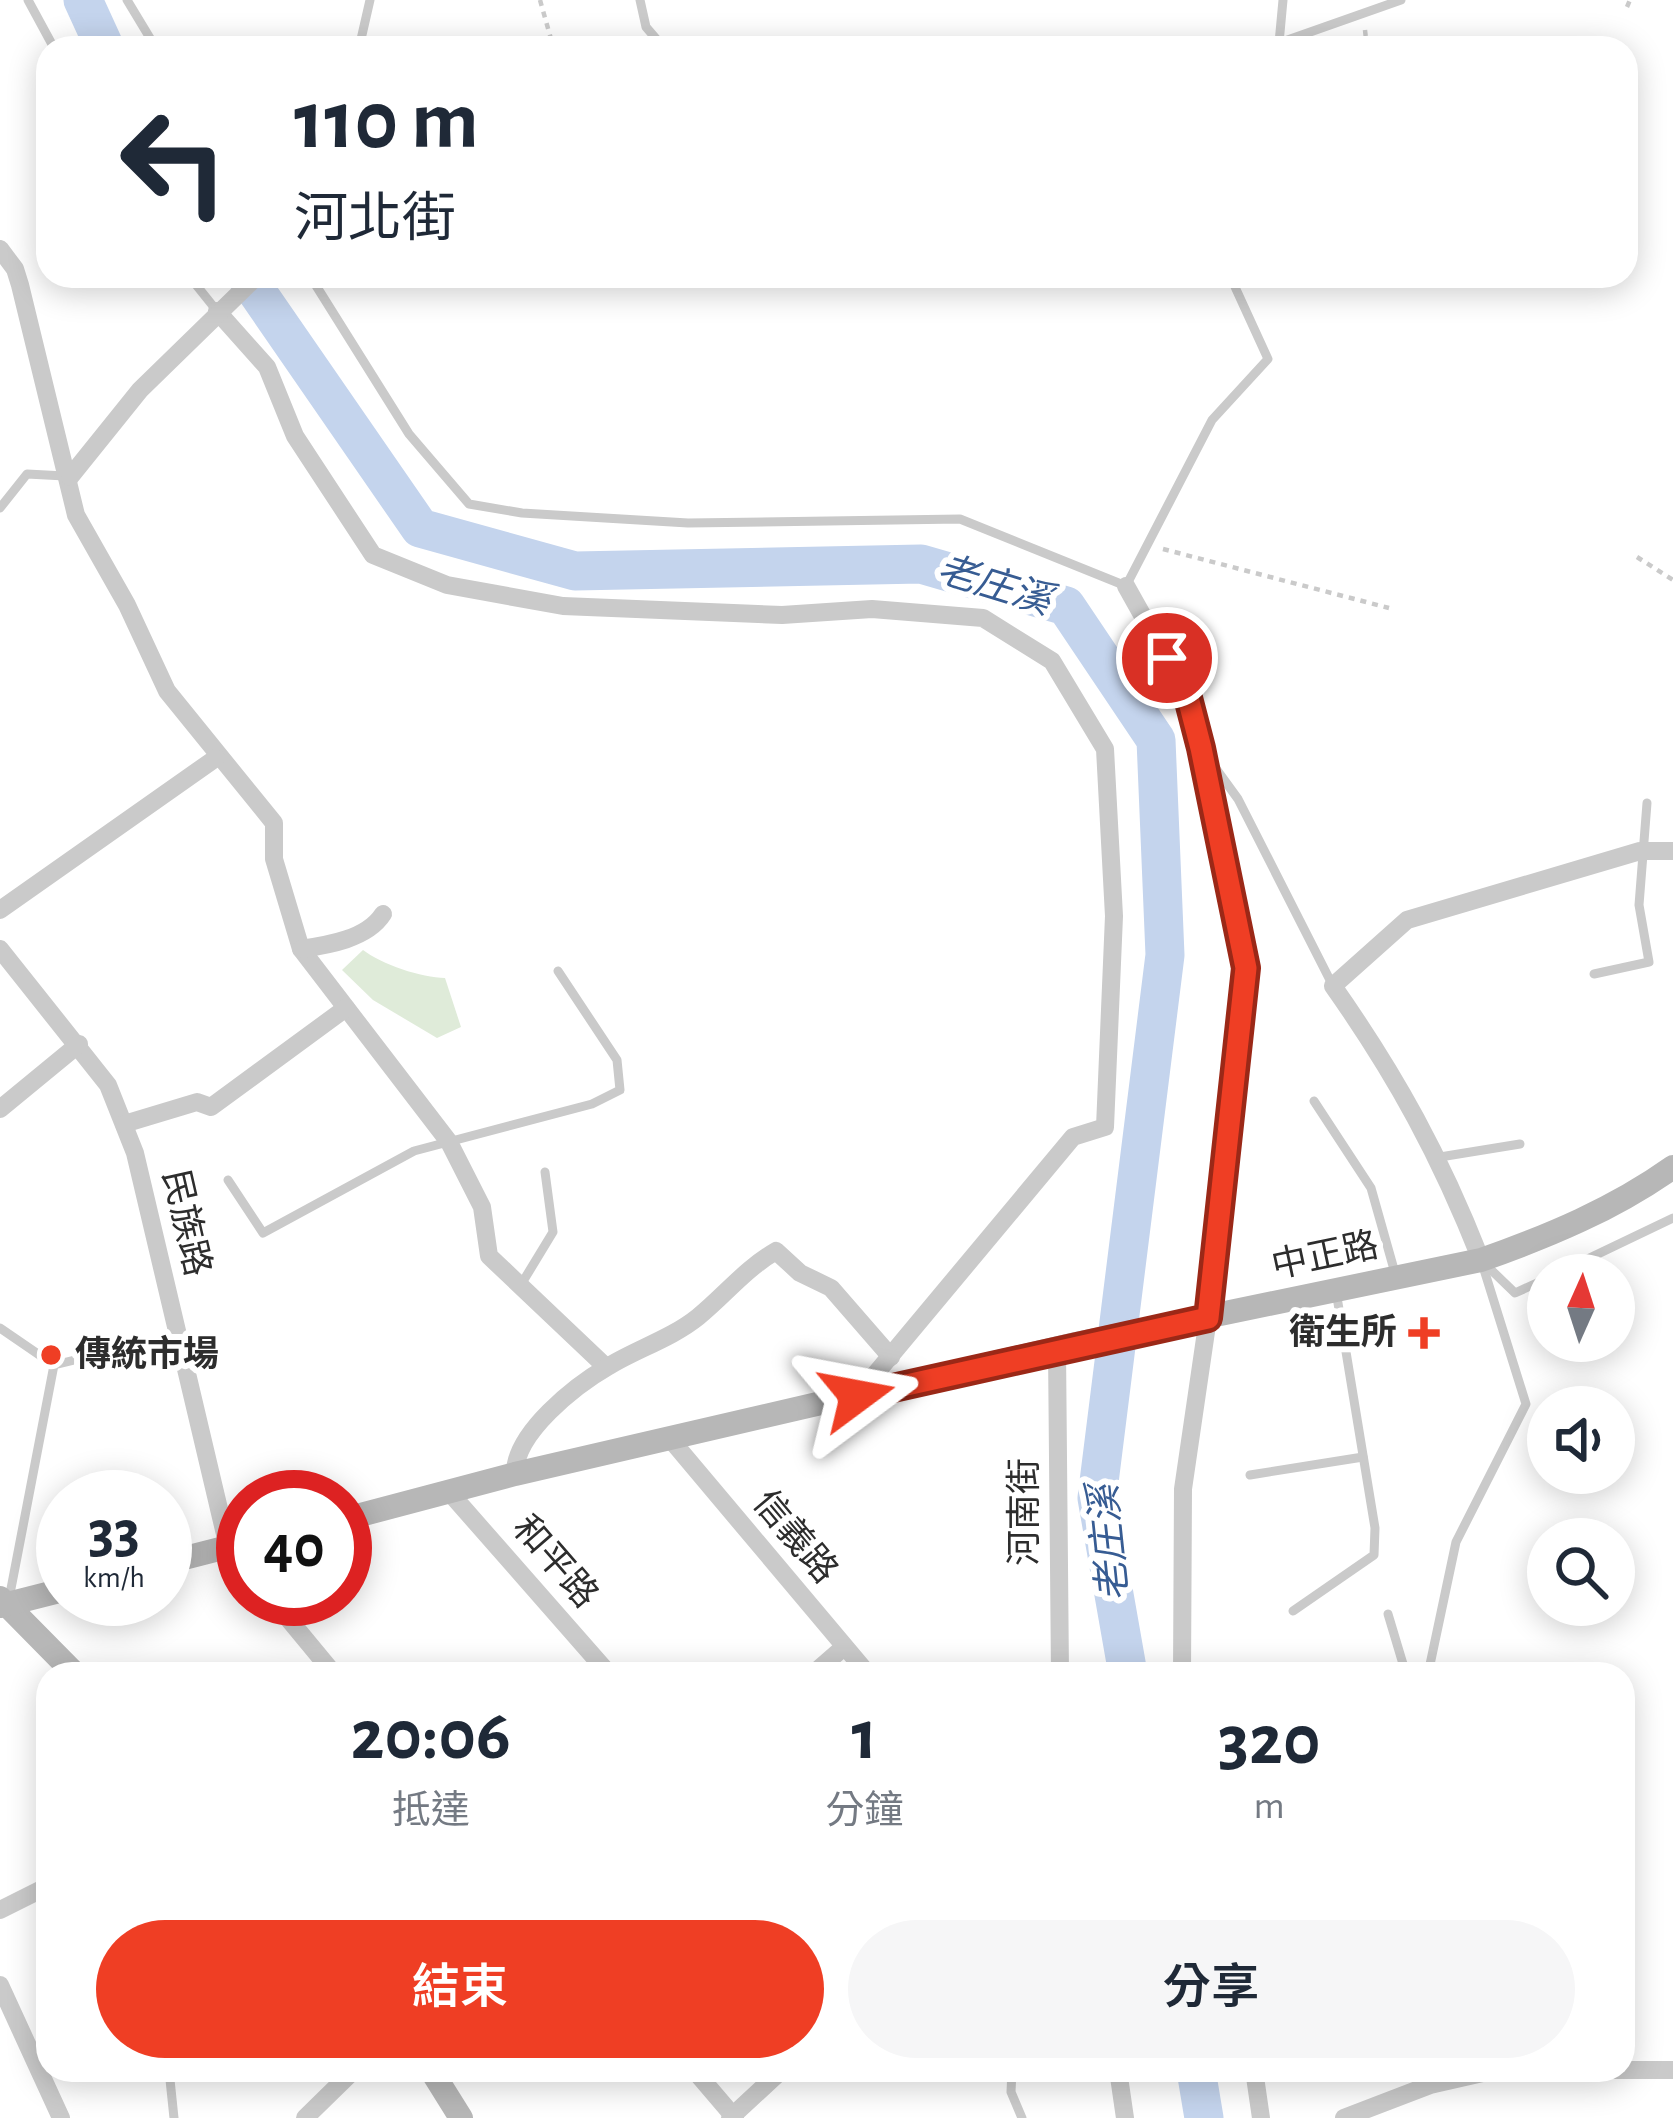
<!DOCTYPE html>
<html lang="zh-TW">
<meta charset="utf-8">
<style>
body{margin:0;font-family:"Alegreya Sans","Noto Sans TC",sans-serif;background:#f6f6f7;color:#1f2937;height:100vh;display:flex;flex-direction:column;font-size:45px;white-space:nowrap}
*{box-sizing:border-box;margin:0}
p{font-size:39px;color:#747a83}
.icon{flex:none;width:66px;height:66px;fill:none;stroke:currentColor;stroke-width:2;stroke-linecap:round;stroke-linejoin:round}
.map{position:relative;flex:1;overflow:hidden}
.panel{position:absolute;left:36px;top:1662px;width:1599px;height:420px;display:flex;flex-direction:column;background:#fff;border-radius:36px;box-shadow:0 6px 30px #0003}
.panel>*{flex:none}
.hud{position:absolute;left:36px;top:36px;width:1602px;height:252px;border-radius:36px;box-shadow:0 6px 30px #0003;background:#fff;color:#1f2937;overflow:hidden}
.needle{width:78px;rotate:3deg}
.tools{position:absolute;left:1527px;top:1254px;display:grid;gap:24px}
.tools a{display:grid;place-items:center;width:108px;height:108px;border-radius:50%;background:#fff;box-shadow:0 6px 30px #0003;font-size:60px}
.speed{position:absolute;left:36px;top:1470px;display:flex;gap:24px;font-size:60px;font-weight:700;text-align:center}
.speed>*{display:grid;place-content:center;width:156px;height:156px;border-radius:50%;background:#fff;box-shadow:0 6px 30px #0003;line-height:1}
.speed small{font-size:30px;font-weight:400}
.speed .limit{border:18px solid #d22;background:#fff;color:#111}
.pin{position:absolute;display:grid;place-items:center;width:102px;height:102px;color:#fff;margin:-51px;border:6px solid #fff;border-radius:50%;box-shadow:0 3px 12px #0007}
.me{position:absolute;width:132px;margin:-66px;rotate:77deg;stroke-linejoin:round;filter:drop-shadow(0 0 9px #0008)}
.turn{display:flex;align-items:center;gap:42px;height:252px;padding:0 60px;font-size:54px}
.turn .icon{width:156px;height:156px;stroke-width:2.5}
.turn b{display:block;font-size:84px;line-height:102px}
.eta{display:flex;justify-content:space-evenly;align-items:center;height:204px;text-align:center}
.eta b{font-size:72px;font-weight:600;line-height:84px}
.primary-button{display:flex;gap:24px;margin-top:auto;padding:24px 60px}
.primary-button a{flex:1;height:138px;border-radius:72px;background:#ef3e24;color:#fff;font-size:48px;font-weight:600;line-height:138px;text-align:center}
.primary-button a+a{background:#f6f6f7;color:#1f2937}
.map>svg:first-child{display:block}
.green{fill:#dfebd9}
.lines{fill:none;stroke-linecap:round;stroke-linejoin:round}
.river{stroke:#c4d4ed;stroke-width:39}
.path{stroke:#cacaca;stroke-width:4.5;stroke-dasharray:6 6;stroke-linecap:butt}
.lane{stroke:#cacaca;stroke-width:9}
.street{stroke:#cacaca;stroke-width:18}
.secondary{stroke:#b7b7b7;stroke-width:24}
.route-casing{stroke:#9b2817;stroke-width:30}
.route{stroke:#ef3e24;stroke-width:21}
.poi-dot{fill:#ef3e24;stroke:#fff;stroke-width:4.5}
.labels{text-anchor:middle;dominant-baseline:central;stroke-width:12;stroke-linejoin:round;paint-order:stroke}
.street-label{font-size:36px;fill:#2d2d2d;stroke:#fff}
.poi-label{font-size:36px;font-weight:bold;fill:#2d2d2d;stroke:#fff;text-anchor:end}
.water-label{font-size:39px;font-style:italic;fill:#375c93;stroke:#fff}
</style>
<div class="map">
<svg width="1673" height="2118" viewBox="0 0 1673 2118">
<rect width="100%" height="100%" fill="#fff"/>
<path class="green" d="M363,950C381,964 422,978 445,978L461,1027L437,1038L373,1000L342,970Z"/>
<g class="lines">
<g class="river">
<polyline points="83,0 105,48"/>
<polyline points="246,276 420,528 575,571 921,564 1066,606 1156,740 1165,955 1097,1498 1128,1674"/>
<polyline points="1196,2070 1204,2118"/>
</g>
<g class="path">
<polyline points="540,0 553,46"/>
<polyline points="1627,7 1630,0"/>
<polyline points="1365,30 1367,48"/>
<polyline points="1163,549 1389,608"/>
<polyline points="1637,557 1673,580"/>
</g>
<g class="lane">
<polyline points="28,0 54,48"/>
<polyline points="127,0 156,48"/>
<polyline points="640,0 646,27 664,48"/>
<polyline points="1279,43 1401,0"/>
<polyline points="1279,43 1283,0"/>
<polyline points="359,48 370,0"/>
<polyline points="189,276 217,311"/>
<polyline points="310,276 409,434 469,504 522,513 688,523 960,519 1126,586 1212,420 1268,359 1230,276"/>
<polyline points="0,508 27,474 65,476"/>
<polyline points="1209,759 1238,799 1333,986"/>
<polyline points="1594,974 1649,962 1639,905 1647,803"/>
<polyline points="1314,1101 1371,1188 1395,1273"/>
<polyline points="1440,1157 1520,1144"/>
<polyline points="228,1180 263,1233 414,1151 592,1104 620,1090 617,1060 558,971"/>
<polyline points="1485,1264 1515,1293 1548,1278"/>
<polyline points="1554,1275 1673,1218"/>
<polyline points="522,1283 553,1232 545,1172"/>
<polyline points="0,1328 54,1365 178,1335"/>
<polyline points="1250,1475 1363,1457"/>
<polyline points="9,1599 54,1365"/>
<polyline points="1293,1611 1374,1555 1375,1528 1336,1291"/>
<polyline points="1388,1614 1406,1674"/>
<polyline points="1428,1674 1456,1542 1526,1404 1481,1260"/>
<polyline points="169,2070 174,2118"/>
<polyline points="1012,2070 1011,2092 1022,2118"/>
</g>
<g class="street">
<polyline points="0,249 15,269 20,285 76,515 127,605 167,691 274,823 274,859 301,949 449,1142 482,1207 489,1256 606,1367"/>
<polyline points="217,311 267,367 295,436 373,555 447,585 563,606 782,615 872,609 983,618 1052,661 1105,749 1114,916 1105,1127 1073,1137 857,1396"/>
<polyline points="70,477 140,390 257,276"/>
<polyline points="1126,586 1187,695 1214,798 1246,967 1208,1318 1183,1489 1182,1674"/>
<polyline points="0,910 216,758"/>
<polyline points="0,949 108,1085 135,1153 228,1547 243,1565"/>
<path d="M301,949C328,945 367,939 383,914"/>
<polyline points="0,1109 79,1044"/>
<polyline points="124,1124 197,1102 211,1107 346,1008"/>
<path d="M1481,1260C1440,1156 1397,1077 1333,986L1407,920L1640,851H1673"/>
<polyline points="1057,1349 1060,1674"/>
<polyline points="672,1441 868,1674"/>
<path d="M515,1474C514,1433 576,1385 609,1366C637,1349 672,1338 698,1317C725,1295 745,1269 776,1251L800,1273L831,1288L891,1357"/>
<polyline points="451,1494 609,1674"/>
<polyline points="272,1599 334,1674"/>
<polyline points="813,1674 844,1647"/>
<polyline points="0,1910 48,1886"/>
<polyline points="0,1985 61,2118"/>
<polyline points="694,2070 735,2118"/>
<polyline points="1118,2070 1125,2118"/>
<polyline points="1254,2070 1261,2118"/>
<polyline points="1555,2070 1673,2070"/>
<polyline points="305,2118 354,2070"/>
<polyline points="730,2118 782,2070"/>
<polyline points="1344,2118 1430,2085 1496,2070"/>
</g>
<g class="secondary">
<path d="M345,1519L515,1474L1076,1344L1481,1260C1549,1236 1614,1209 1673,1167"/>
<polyline points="165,1563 243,1543"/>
<polyline points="0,1598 75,1674"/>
<polyline points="0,1606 63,1590"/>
<polyline points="431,2070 461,2118"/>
</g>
</g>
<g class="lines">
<g class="route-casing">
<polyline id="route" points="857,1396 1208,1318 1246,968 1201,748 1187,694 1167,658"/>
</g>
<use href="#route" class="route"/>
</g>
<g class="poi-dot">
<path d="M1418 1315h12v12h12v12h-12v12h-12v-12h-12v-12h12z"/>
<circle cx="51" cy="1355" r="12"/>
</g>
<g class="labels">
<g class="street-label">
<text transform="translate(186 1223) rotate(77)">民族路</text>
<text transform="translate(1325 1256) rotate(-12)">中正路</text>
<text transform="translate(1025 1512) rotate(-90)">河南街</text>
<text transform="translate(795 1537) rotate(50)">信義路</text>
<text transform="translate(555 1562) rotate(49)">和平路</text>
</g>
<g class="poi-label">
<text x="1397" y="1333">衛生所</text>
<text x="75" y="1355" text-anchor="start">傳統市場</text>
</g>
<g class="water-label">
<text transform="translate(994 586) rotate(17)">老庄溪</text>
<text transform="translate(1110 1543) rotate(-96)">老庄溪</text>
</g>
</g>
</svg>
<div class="tools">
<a><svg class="needle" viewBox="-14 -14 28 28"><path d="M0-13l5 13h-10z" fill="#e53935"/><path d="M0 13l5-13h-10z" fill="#747a83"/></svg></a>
<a><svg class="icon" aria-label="sound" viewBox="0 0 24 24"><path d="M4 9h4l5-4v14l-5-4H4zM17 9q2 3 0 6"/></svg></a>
<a><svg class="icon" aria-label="search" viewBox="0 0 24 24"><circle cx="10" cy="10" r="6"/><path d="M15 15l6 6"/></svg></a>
</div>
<div class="speed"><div>33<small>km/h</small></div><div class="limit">40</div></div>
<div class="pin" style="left:1167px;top:658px;background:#d93025"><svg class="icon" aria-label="arrive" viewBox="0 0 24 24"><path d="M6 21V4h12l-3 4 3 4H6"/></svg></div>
<svg class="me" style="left:857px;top:1396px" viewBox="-20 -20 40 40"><path d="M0-17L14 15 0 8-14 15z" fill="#ef3e24" stroke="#fff" stroke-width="4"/></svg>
<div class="hud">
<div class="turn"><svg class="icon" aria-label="left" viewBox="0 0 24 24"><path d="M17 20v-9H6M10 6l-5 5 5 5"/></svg><div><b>110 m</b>河北街</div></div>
</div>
<section class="panel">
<div class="eta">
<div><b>20:06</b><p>抵達</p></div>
<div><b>1</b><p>分鐘</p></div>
<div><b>320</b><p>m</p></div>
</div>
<div class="primary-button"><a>結束</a><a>分享</a></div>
</section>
</div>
